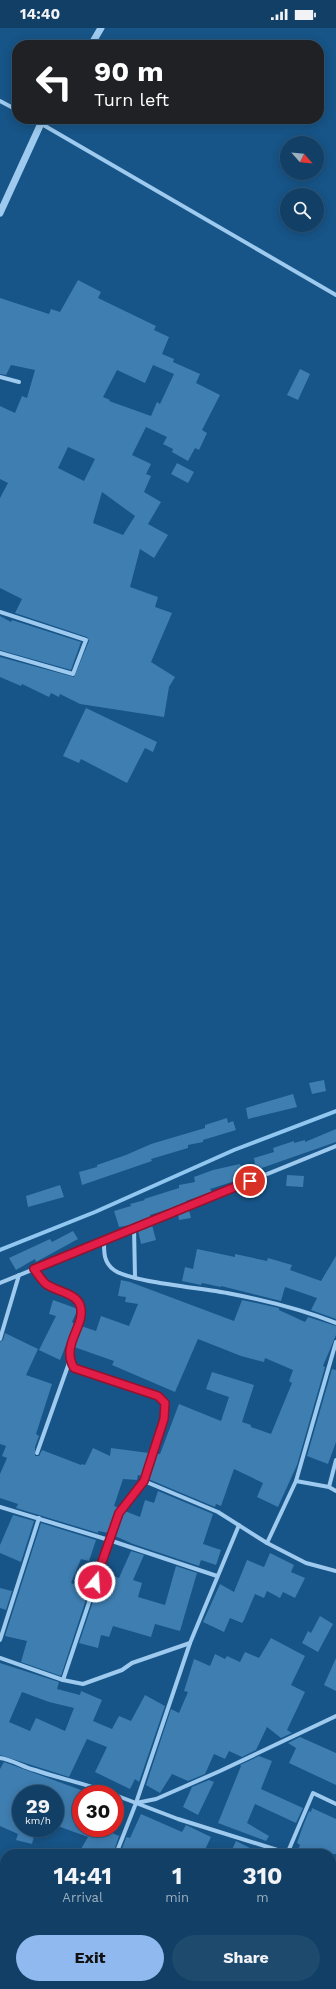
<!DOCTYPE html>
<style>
body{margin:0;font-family:"Work Sans",sans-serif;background:#1e4a6e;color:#f1f3f6;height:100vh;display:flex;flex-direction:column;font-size:15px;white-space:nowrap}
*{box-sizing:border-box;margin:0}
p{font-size:13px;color:#9cafbf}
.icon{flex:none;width:22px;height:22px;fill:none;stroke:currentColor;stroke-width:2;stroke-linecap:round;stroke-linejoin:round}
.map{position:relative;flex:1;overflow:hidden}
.sheet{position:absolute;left:0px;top:1821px;width:336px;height:140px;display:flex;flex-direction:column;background:#113f65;border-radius:16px 16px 0 0;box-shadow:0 2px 10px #0003,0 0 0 1px #305879}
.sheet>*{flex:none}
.top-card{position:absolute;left:12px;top:12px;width:312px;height:84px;border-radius:16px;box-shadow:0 2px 10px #0003,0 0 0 1px #305879;background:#202124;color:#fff;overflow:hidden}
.needle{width:26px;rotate:117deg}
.controls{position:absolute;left:280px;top:108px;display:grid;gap:8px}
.controls a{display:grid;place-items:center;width:44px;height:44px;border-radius:50%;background:#113f65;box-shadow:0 2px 10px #0003,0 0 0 1px #305879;font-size:20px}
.speed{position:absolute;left:12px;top:1757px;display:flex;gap:8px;font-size:20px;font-weight:700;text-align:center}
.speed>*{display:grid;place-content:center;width:52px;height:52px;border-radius:50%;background:#113f65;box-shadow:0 2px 10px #0003,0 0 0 1px #305879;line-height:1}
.speed small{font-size:10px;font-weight:400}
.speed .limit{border:6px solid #d22;background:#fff;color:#111}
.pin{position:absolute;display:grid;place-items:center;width:34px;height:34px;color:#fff;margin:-17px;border:2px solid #fff;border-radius:50%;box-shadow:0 1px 4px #0007}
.me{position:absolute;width:44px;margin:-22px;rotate:18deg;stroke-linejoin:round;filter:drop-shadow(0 0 3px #0008)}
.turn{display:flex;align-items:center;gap:14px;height:84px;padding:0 16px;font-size:18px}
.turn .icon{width:52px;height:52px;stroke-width:2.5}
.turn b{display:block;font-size:28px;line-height:34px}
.eta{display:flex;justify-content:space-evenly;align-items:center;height:68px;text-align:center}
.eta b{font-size:24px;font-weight:700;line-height:28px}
.cta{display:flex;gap:8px;margin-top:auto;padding:8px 16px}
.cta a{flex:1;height:46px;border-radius:24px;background:#90b9f0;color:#111;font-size:16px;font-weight:700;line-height:46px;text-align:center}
.cta a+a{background:#1e4a6e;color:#f1f3f6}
.status{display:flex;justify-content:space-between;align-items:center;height:28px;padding:0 20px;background:#113f65;direction:ltr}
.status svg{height:11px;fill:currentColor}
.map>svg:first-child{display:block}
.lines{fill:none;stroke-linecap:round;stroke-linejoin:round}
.stream{stroke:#90c7f0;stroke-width:4}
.building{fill:#3f7eb1;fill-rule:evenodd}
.minor{stroke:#9dcaee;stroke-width:4}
.tertiary{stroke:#9dcaee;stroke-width:7}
.route-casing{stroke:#92132f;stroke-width:10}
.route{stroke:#e11d48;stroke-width:7}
</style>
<div class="status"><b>14:40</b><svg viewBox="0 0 49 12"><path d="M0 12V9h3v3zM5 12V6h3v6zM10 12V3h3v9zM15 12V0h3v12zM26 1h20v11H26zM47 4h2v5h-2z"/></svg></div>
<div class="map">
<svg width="336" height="1961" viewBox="0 0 336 1961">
<rect width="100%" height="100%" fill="#175487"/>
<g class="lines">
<polyline class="stream" points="0,1222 95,1184 234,1122 336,1083"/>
</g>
<g class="building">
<path d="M78,252L101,264L98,270L156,298L154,302L169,309L162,326L174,331L173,334L200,346L196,355L220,367L202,402L207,405L199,422L195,420L188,433L172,424L173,421L163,416L167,409L146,399L132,427L151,436L146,446L151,448L144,464L161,474L148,496L168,507L154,530L140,521L130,559L158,569L155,579L172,585L151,634L175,649L169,659L164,689L80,676L60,666L59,669L51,665L49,669L22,656L21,658L0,649V629L74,649L89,613L87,609L15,585L22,571L0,560V470L8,455L0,451V378L15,385L22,368L27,370L35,342L11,337L6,347L0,346V270L49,286L51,281L60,284ZM153,337L174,346L160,376L157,374L151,388L109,373L110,372L103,369L117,342L145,355ZM68,419L95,431L84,453L58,440ZM102,464L135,488L123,507L93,495Z"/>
<polygon points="300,341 310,346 298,372 287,367"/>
<polygon points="177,435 194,444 188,455 171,446"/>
<polygon points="0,588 11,594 12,592 81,614 71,642 0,622"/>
<polygon points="86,680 157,714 153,724 145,720 127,755 81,731 79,735 63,728"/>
<polygon points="324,1052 326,1063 312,1066 309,1055"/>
<polygon points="293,1066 297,1079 248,1091 246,1080"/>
<polygon points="227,1090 228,1095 233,1093 236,1102 203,1112 203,1114 188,1117 188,1120 151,1131 152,1133 82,1157 79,1144 97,1139 97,1137 126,1127 151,1116 205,1100 205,1097"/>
<polygon points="336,1101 336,1114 256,1142 254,1130 274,1124 273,1120 294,1113 294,1115 305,1112 305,1114"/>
<polygon points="240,1136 243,1144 260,1145 210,1161 212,1164 186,1173 187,1175 150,1187 151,1190 136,1196 119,1199 114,1183 131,1178 130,1176 145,1172 144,1171 179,1160 179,1157 195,1154 194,1149 213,1142"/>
<polygon points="287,1147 304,1148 303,1159 286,1158"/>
<polygon points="60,1157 64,1169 28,1179 26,1168"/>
<polygon points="189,1182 191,1190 179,1192 178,1186"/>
<polygon points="152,1197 156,1212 141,1216 138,1202"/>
<polygon points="73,1203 78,1211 36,1234 35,1231 16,1242 9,1230 50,1211 52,1214"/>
<polygon points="197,1221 235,1229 235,1226 267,1233 268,1230 292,1237 290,1242 321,1253 336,1228 336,1291 311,1282 317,1270 285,1259 281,1273 221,1258 221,1259 202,1255 201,1257 182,1253 185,1239 193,1241"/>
<polygon points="121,1252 130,1254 234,1293 242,1272 279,1280 279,1282 305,1294 308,1289 336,1298 336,1307 323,1338 325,1339 297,1437 278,1479 257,1469 263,1455 234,1441 221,1478 216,1476 215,1479 148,1451 156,1426 160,1426 179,1376 221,1393 229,1369 206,1361 212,1344 254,1357 242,1394 251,1397 251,1399 271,1406 292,1355 289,1353 293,1342 265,1330 264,1334 241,1328 198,1311 175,1364 112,1337 114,1333 74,1319 81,1298 96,1303 101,1288 129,1298 138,1276 125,1274 126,1269 118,1268"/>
<polygon points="53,1272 78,1281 72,1294 75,1296 74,1297 60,1332 39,1322 56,1288 49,1286"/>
<polygon points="5,1305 38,1321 26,1347 52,1356 36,1406 39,1408 35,1419 35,1428 39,1428 42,1422 81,1437 82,1436 85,1437 93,1420 110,1428 111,1420 149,1425 142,1448 138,1447 137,1452 123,1451 114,1478 119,1480 109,1505 98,1503 98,1505 16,1480 18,1476 0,1470 0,1446 7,1430 2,1428 6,1418 0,1416 0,1314 3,1312"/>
<polygon points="332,1341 336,1342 336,1414 328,1436 307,1428"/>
<polygon points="158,1463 213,1486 203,1516 221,1522 216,1537 201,1532 199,1538 133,1516 115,1508 122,1487 125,1483 140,1489 145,1472 154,1475"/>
<polygon points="13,1487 34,1493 21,1534 0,1525 0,1517"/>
<polygon points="41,1495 96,1512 89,1533 81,1531 71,1555 89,1562 61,1648 21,1634 27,1613 5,1608"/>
<polygon points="131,1523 144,1527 133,1552 142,1555 138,1569 165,1577 176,1538 197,1545 180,1603 155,1596 151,1609 113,1598 109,1609 101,1607 98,1620 79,1615 103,1544 119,1550"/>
<polygon points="270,1525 294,1537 291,1544 305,1550 295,1570 283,1564 280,1570 267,1563 264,1570 255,1566 244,1592 242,1595 230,1590 224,1604 203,1594 220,1556 234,1564 247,1532 264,1539"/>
<polygon points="0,1560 12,1563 6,1582 0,1580"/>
<polygon points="320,1588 333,1596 318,1624 302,1615 308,1603 311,1605"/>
<polygon points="271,1610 305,1628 291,1657 305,1664 287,1702 292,1705 281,1710 267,1699 256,1722 242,1729 229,1723 225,1731 214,1726 205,1746 188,1753 172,1746 160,1765 146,1757 171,1681 179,1685 188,1664 184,1663 194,1631 210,1638 215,1626 225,1631 227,1628 240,1634 245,1624 259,1630"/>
<polygon points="336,1630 336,1663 324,1657"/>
<path d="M0,1635L59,1654L57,1661L80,1667L81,1663L102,1672L93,1693L112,1701L119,1688L131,1693L145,1667L165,1678L139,1754L135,1751L130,1761L95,1744L107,1719L87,1711L69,1749L0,1727ZM22,1664L49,1674L74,1680L65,1703L36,1690L30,1703L9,1694Z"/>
<polygon points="300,1709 336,1725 336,1757 289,1735 296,1720 288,1715"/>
<polygon points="259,1728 272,1733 261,1761 303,1780 296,1795 255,1776 247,1795 269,1808 266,1813 218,1795 241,1738 240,1737"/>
<polygon points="4,1734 81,1762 81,1800 102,1800 119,1808 113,1826 78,1826 88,1809 55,1797 55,1766 21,1766 21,1800 36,1800 32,1816 16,1812 18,1806 0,1798 0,1741"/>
<polygon points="209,1752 214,1754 198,1787 183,1779 192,1759"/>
<polygon points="312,1780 336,1791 336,1826 296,1826 300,1817 297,1815 303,1798 309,1783 311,1784"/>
<polygon points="141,1786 182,1804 186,1797 211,1809 203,1826 120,1826 126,1810 127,1809 130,1810"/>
<polygon points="236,1813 262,1826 230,1826"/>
</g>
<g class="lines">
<g class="minor">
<polyline points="0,73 17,82"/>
<polyline points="33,91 336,267"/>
<polyline points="0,349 19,354"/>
<polyline points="0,584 86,612 73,646 0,625"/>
<polyline points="134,1199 135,1249"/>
<path d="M104,1211C104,1223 103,1234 114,1242C130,1254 203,1260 227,1265C264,1272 301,1281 336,1295"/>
<path d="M34,1241C38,1246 41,1252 46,1256C55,1263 74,1264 80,1275C89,1292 57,1323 74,1339C82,1347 143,1363 158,1368L165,1375L164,1391L144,1453L119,1485L63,1652"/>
<polyline points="0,1255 336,1118"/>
<polyline points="0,1311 19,1247"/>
<polyline points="37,1425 70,1332"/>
<polyline points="144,1453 218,1484 267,1515 306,1535 336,1543"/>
<polyline points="296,1453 329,1459 336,1463"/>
<polyline points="329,1459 336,1432"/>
<polyline points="0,1479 109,1512 217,1548"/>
<polyline points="267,1515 296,1453 336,1314"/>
<polyline points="0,1612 39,1490"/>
<polyline points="0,1630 63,1652 83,1656 122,1642 132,1635 190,1615 239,1497"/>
<path d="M0,1730C13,1732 23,1739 35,1742C61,1751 87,1756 113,1766"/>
<polyline points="115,1767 136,1775 116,1826"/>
<polyline points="136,1775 190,1615"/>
<polyline points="287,1825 178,1791 136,1775 156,1771 220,1743 336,1688"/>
<polyline points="287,1826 313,1765 336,1776"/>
<polyline points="0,1906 5,1908"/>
<polyline points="64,1961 66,1956"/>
</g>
<g class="tertiary">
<polyline points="91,17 101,0"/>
<polyline points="0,185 43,91"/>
</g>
</g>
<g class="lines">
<g class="route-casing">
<path id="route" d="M95,1554L119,1485L144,1453L164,1391L165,1375L158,1368L74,1340C60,1316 87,1297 80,1277C76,1265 55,1263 46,1256C42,1253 38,1246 34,1241L250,1153"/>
</g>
<use href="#route" class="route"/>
</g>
</svg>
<div class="controls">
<a><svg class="needle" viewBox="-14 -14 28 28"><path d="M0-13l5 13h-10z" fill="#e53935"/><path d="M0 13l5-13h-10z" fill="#9cafbf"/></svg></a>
<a><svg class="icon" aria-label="search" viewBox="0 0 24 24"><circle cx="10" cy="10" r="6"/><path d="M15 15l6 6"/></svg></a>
</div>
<div class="speed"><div>29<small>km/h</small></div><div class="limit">30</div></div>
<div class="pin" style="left:250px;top:1153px;background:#d93025"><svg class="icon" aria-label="arrive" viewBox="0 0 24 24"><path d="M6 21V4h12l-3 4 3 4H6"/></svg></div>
<svg class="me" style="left:95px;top:1554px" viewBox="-20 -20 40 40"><circle r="17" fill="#e11d48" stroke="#fff" stroke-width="3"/><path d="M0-11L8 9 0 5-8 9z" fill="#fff"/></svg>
<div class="top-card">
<div class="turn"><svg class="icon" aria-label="left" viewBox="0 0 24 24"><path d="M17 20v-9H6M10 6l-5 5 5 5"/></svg><div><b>90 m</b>Turn left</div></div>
</div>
<section class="sheet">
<div class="eta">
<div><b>14:41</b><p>Arrival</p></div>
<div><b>1</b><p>min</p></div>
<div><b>310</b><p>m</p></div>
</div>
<div class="cta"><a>Exit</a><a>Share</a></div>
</section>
</div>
